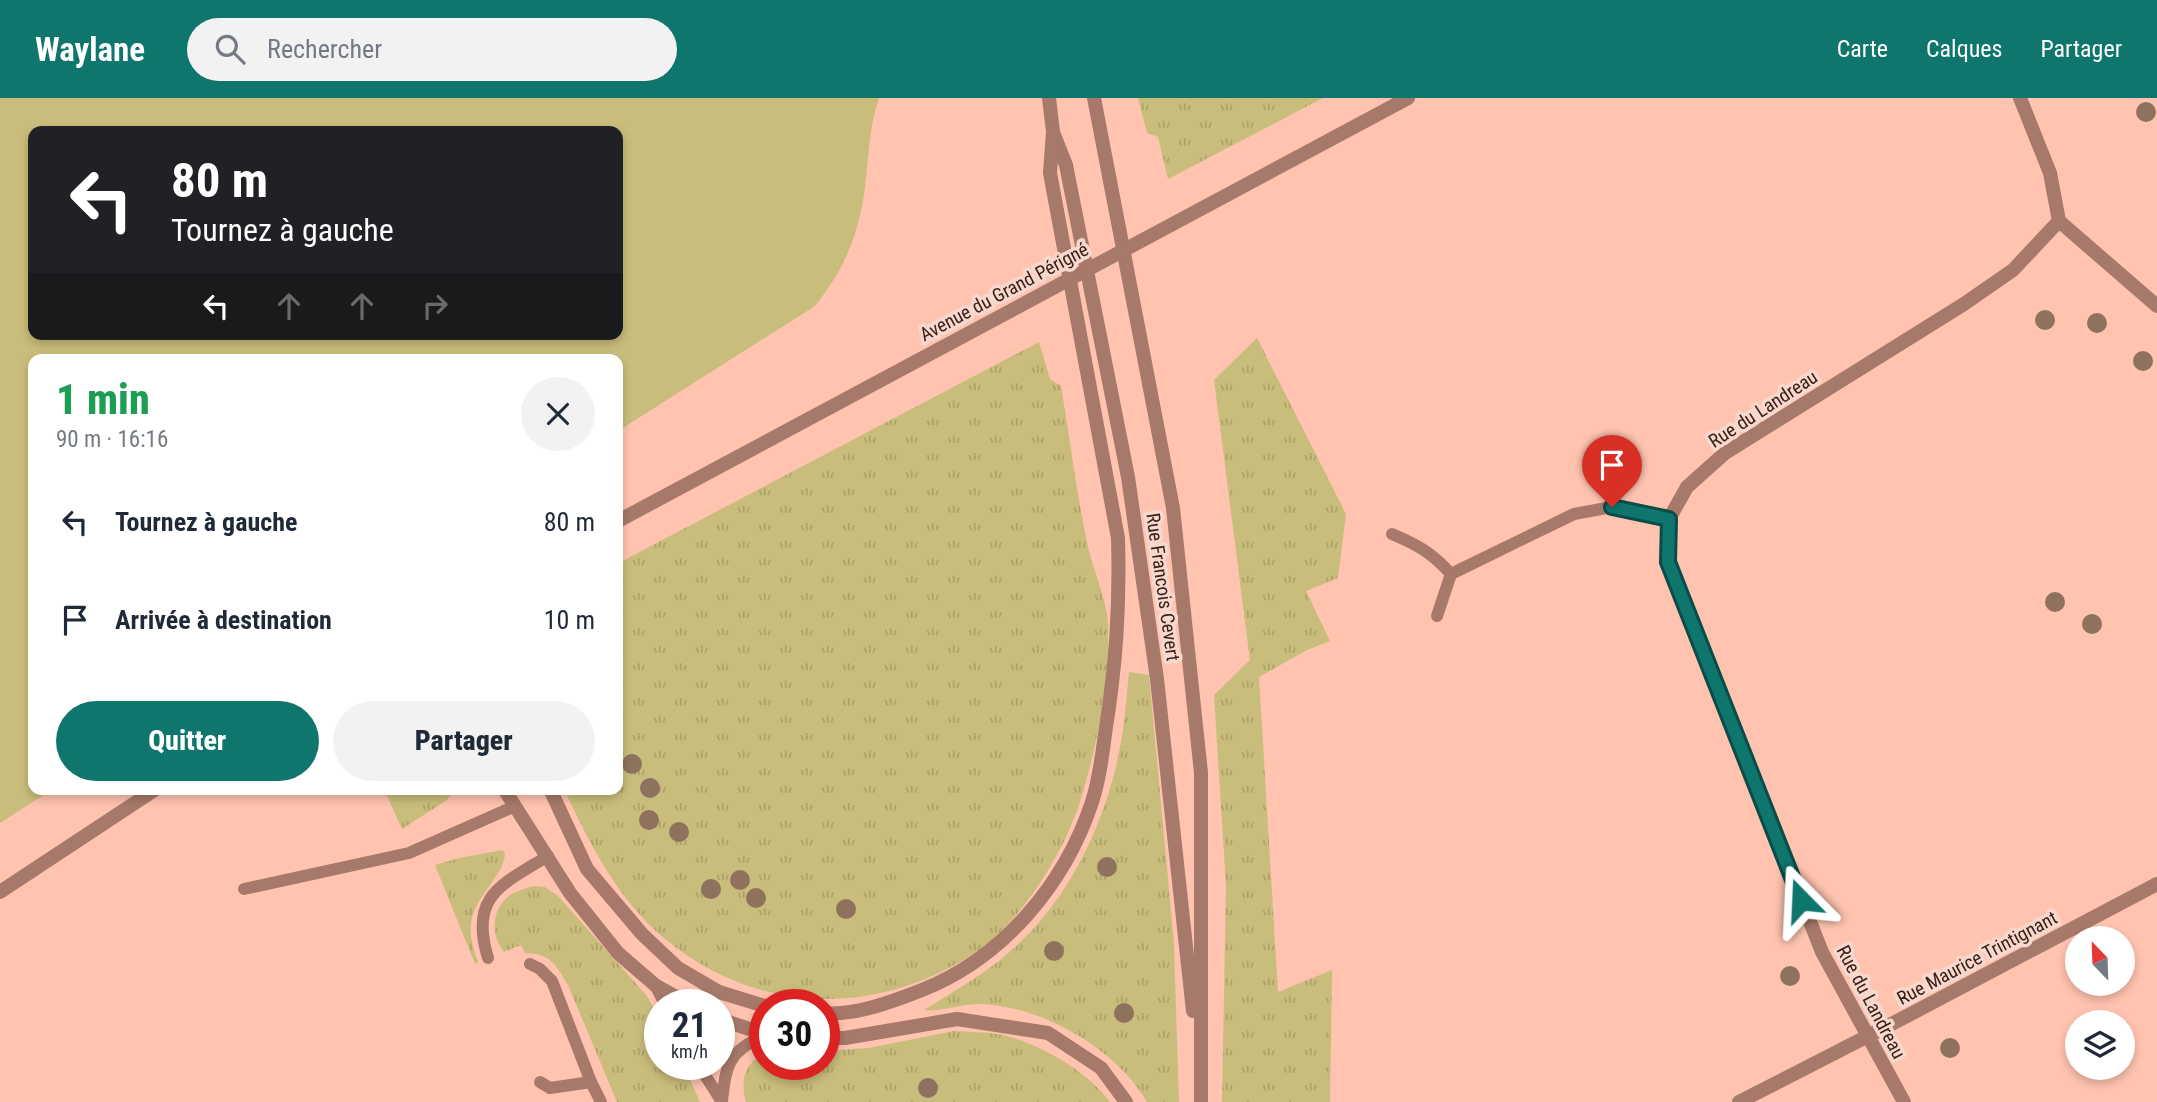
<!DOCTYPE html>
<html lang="fr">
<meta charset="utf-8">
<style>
body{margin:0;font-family:"Roboto Condensed",sans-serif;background:#f2f2f3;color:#1f2937;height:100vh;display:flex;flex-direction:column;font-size:26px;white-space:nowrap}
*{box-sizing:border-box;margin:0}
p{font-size:23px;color:#747a83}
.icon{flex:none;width:38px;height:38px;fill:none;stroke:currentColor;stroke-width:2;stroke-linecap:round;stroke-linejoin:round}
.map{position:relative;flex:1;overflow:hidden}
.details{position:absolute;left:28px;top:256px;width:595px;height:441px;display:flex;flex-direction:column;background:#fff;border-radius:14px;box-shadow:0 4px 10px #0003}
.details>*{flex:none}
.top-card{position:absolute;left:28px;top:28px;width:595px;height:214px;border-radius:14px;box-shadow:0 4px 10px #0003;background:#202124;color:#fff;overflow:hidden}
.needle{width:46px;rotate:337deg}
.tools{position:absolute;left:2065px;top:828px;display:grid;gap:14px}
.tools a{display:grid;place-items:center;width:70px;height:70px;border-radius:50%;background:#fff;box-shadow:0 4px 10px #0003;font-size:35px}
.speed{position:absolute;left:644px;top:891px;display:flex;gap:14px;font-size:35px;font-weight:700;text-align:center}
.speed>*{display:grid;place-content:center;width:91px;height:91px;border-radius:50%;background:#fff;box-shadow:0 4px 10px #0003;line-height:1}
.speed small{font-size:18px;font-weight:400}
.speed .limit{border:10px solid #d22;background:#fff;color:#111}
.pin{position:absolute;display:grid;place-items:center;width:60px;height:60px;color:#fff;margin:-72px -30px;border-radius:50% 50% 50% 0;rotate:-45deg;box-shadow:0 0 7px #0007}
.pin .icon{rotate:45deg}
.me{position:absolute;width:77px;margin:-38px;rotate:339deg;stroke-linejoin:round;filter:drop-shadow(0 0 5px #0008)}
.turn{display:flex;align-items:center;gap:24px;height:147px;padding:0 28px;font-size:32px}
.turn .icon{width:91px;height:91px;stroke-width:2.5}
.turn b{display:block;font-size:49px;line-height:60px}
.lanes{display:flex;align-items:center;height:66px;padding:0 28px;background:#0003;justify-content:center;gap:35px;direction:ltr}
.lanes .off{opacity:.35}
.round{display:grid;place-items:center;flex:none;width:74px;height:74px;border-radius:37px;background:#f2f2f3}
.headline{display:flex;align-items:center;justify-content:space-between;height:119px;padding:0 28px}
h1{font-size:42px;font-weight:800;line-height:52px;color:#1e9e55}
.action{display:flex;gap:14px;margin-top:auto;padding:14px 28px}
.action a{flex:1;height:80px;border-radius:42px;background:#0f766e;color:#fff;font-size:28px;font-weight:800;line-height:80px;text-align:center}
.action a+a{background:#f2f2f3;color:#1f2937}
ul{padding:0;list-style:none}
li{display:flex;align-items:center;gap:21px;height:98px;padding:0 28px}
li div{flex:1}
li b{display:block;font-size:26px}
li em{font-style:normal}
header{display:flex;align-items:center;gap:42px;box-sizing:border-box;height:98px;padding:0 35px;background:#0f766e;color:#fff}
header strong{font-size:33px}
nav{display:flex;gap:38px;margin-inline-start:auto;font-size:24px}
.search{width:490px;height:63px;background:#f2f2f3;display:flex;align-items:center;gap:18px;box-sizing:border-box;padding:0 24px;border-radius:38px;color:#747a83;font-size:26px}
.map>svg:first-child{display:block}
.grass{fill:url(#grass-tufts)}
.pitch{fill:#c8bd7b;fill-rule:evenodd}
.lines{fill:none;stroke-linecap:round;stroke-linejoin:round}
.service{stroke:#a7796a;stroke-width:12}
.minor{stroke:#a7796a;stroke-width:14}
.tertiary{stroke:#a7796a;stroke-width:14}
.tree{fill:#8f725e}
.route-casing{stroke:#0a4d48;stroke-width:18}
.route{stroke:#0f766e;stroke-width:12}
.labels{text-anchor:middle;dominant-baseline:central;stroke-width:7;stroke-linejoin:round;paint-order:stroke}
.street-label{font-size:19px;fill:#3c2016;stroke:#f7d8ce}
</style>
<header>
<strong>Waylane</strong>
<div class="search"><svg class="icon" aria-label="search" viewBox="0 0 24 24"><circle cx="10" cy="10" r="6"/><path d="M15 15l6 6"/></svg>Rechercher</div>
<nav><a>Carte</a><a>Calques</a><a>Partager</a></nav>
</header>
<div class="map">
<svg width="2157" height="1004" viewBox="0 0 2157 1004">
<defs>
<pattern id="grass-tufts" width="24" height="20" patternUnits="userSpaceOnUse" patternTransform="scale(1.75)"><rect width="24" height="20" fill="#c8bd7b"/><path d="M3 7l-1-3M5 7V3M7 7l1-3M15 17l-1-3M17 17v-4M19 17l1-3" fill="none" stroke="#ada26a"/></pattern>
</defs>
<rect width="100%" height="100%" fill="#ffc3af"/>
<g class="grass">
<polygon points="1138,0 1323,0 1168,81 1158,39 1147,35"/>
<polygon points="1257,240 1346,416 1338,480 1306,493 1330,543 1307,552 1259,579 1278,894 1332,872 1330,1004 1222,1004 1226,787 1214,597 1250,562 1214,282"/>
<path d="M1039,244L1050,281L1061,288C1070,340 1076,393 1087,444C1092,470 1107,501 1108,526C1110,585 1097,648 1080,704C1064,754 1022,822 979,852C879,920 757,918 664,840C618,802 589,745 564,691H618V467L630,459Z"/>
<path d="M1129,574L1149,577L1174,845L1179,1004H1147C1116,951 1044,909 982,906C962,905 943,914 924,912C954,893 985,876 1012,852C1066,804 1101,734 1117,664C1124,634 1126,604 1129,574Z"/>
<polygon points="384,691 456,691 447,702 402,731"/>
<path d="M503,752L505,757C503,769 497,777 490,787C468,817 466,829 478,864L475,866L435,767L459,760Z"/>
<path d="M534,788L545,789L558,798L647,898L660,922V966H683L700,1004H617L568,887C556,867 550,855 525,855L521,847L504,854C489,836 492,808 513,795C519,792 527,790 534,788Z"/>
<path d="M954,933C969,934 984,934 998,936C1036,943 1088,973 1110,1004H746C740,983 744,965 765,955V966H824V953L869,950Z"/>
</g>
<path class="pitch" d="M0,0H879C870,26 869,53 866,80C861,131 847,168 815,208L618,333V261H33V691H53L0,725ZM33,33H618V236H33Z"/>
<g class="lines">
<g class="service">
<path d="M1392,436C1418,447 1432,455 1451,476L1574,416L1612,409L1669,421"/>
<polyline points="1437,518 1451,476"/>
<polyline points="244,791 409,755 515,708"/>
<path d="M488,860C469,798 501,787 548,758"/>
<polyline points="530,866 540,871 552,883 591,984 601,1004"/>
<polyline points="655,887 665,906"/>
<polyline points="698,966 722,1004"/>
<polyline points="540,984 550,990 591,984"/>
<path d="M722,1003C726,966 729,953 765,937"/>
</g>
<g class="minor">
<polyline points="2059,123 2157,208"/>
<polyline points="1739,1004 1907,918 2157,786"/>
<polyline points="1904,1004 1822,854 1668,464 1669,421 1687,389 1725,355 1964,206 2013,172 2059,123 2050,75 2020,0"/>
</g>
<g class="tertiary">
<polyline points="1049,0 1053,34 1066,67 1128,379 1157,581 1193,913"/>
<polyline points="1094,0 1173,410 1201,675 1201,1004"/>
<polyline points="618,423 1408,0"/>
<polyline points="504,691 570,795 618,855 655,887 689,906"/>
<polyline points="550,691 587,771 642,836 678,870 719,894 765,908"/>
<polyline points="0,794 156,691"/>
<path d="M824,915C855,918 894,903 922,892C1003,860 1065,786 1092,704C1099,683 1102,659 1105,636C1116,567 1120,509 1118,440L1050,75L1053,34"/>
<polyline points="719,921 765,936"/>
<polyline points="824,940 845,940 957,921 1048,935 1101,970 1126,1004"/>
</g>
</g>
<g class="tree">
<circle cx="2146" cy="14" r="10"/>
<circle cx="2045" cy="222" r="10"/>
<circle cx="2097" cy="225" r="10"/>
<circle cx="2143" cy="263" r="10"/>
<circle cx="2055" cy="504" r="10"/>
<circle cx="2092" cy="526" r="10"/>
<circle cx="632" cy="666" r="10"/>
<circle cx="650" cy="690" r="10"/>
<circle cx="649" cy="722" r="10"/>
<circle cx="679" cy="734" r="10"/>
<circle cx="1107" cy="769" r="10"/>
<circle cx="740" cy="782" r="10"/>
<circle cx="711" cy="791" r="10"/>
<circle cx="756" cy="800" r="10"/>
<circle cx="846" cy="811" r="10"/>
<circle cx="1054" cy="853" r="10"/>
<circle cx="1790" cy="878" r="10"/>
<circle cx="1124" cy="915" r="10"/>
<circle cx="1950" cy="950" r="10"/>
<circle cx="928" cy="990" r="10"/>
</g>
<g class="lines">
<g class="route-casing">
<polyline id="route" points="1612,409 1669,421 1668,464 1801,802"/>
</g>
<use href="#route" class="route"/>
</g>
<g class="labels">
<g class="street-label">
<text transform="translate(1004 194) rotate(-28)">Avenue du Grand Périgné</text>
<text transform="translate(1763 311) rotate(-33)">Rue du Landreau</text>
<text transform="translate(1163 489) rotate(82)">Rue Francois Cevert</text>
<text transform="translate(1977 860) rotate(-28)">Rue Maurice Trintignant</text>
<text transform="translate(1871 904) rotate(62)">Rue du Landreau</text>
</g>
</g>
</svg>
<div class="tools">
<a><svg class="needle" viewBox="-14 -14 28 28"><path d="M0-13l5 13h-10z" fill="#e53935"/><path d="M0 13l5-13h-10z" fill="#747a83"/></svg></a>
<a><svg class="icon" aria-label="layers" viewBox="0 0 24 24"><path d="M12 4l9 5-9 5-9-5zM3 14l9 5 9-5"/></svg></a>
</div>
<div class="speed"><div>21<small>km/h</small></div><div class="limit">30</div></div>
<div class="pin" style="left:1612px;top:409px;background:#d93025"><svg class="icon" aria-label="arrive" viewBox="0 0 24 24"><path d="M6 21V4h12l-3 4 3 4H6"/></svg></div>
<svg class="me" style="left:1801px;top:802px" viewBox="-20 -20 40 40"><path d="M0-17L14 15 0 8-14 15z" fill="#0f766e" stroke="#fff" stroke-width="4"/></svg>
<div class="top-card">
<div class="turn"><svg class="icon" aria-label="left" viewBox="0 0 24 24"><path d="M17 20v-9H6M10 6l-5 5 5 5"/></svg><div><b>80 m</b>Tournez à gauche</div></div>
<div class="lanes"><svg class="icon" aria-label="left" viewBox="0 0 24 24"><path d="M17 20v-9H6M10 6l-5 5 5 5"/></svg><svg class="icon off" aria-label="ahead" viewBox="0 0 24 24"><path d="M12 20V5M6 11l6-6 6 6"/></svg><svg class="icon off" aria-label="ahead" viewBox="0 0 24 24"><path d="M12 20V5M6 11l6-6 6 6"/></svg><svg class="icon off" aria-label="right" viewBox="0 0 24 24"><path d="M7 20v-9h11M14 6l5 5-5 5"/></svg></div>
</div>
<section class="details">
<div class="headline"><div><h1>1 min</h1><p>90 m · 16:16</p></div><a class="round"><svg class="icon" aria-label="close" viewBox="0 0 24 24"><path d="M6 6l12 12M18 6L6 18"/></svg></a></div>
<ul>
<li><svg class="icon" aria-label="left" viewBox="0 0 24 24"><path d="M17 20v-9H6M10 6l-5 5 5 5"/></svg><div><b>Tournez à gauche</b></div><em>80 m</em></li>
<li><svg class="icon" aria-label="arrive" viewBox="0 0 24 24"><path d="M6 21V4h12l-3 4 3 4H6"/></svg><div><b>Arrivée à destination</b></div><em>10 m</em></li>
</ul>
<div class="action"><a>Quitter</a><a>Partager</a></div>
</section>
</div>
